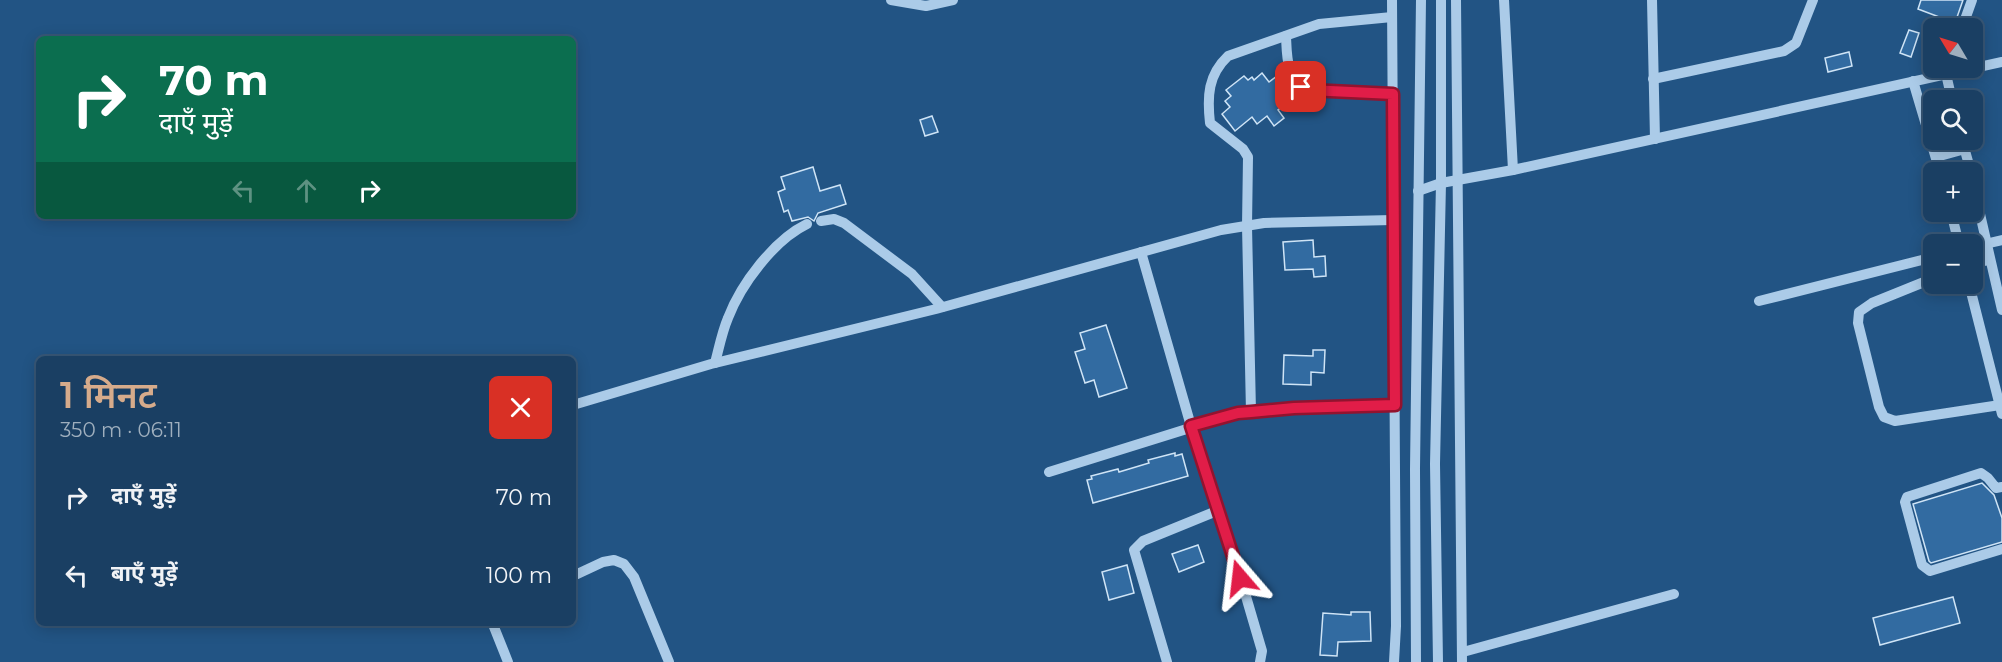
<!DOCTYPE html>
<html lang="hi">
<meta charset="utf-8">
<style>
body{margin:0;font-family:Montserrat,"Noto Sans Devanagari",sans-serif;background:#274a6c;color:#f1f3f6;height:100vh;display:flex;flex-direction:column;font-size:22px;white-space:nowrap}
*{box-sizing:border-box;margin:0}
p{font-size:20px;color:#9fafbe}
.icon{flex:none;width:33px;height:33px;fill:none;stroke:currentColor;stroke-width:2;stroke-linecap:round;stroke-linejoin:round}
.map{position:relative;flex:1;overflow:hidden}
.sheet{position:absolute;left:36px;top:356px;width:540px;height:270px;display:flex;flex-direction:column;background:#1a3f63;border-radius:9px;box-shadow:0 3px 15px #0003,0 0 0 2px #385878}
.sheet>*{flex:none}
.banner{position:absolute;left:36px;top:36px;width:540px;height:183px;border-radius:9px;box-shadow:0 3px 15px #0003,0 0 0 2px #385878;background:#0b6e4f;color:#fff;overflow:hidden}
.needle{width:39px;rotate:308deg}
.tools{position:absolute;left:1923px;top:18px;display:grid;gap:12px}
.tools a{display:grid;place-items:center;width:60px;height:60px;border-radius:9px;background:#1a3f63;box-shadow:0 3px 15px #0003,0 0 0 2px #385878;font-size:30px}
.pin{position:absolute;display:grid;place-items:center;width:51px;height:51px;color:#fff;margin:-26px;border-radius:12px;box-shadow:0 3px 9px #0006}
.me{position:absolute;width:66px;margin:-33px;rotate:343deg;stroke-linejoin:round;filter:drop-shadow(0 0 4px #0008)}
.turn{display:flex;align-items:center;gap:21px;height:126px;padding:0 24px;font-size:27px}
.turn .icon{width:78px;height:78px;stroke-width:2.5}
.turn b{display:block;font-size:42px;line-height:51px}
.lanes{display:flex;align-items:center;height:57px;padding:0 24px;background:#0003;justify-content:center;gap:30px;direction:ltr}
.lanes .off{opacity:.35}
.round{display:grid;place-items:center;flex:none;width:63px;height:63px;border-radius:9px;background:#274a6c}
.headline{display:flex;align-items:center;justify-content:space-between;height:102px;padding:0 24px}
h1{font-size:36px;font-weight:600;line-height:45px;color:#d6ab8b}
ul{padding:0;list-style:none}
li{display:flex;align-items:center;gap:18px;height:78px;padding:0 24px}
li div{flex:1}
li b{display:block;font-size:22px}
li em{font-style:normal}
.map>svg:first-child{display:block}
.building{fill:#326ba1;stroke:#cfe4f6;stroke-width:1.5}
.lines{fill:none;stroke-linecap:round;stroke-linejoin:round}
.minor{stroke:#abcbe8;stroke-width:10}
.route-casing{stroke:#92132f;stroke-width:15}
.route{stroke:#e11d48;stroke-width:10}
</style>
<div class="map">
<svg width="2002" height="662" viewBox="0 0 2002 662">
<rect width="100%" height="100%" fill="#225484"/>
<g class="building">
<polygon points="1921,0 1963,0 1955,23 1918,9"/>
<polygon points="1909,30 1919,33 1911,57 1900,53"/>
<polygon points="1849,52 1852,66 1828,72 1825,58"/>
<polygon points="1262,73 1269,82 1281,73 1293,89 1284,96 1288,102 1278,110 1284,118 1274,126 1267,116 1257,124 1252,117 1235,131 1222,114 1230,107 1225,101 1231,96 1226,90 1244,76 1248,80 1252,77 1254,80"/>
<polygon points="932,116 938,132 925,136 920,120"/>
<polygon points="813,167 820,191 840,185 846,204 818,213 814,221 808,217 792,221 788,210 784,212 778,192 785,189 781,177"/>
<polygon points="1313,240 1314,257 1325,256 1326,276 1314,277 1313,269 1285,270 1283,242"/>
<polygon points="1106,325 1127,388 1099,397 1094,380 1085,383 1075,352 1085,349 1080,333"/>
<polygon points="1313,350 1325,350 1324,373 1311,372 1311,385 1283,384 1284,355 1313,356"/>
<polygon points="1175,453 1175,456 1182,454 1188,476 1093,503 1087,480 1092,479 1091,476 1118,469 1119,472 1149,463 1148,460"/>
<polygon points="1982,483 1994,495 2002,518 2002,542 1931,563 1929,561 1913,504"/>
<polygon points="1198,545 1204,562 1179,572 1172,554"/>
<polygon points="1127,565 1134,593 1109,600 1102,572"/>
<polygon points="1953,597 1960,623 1880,645 1873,618"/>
<polygon points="1351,612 1370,612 1371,641 1338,642 1337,656 1320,655 1323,613 1351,615"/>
</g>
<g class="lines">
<g class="minor">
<polyline points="891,0 926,6 953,0"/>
<polyline points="1392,0 1396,626 1394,662"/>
<polyline points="1456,0 1462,662"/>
<polyline points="1504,0 1513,170"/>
<polyline points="1652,0 1655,139"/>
<polyline points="1962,28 1972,0"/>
<path d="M1286,36C1287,58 1286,80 1309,90L1393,94"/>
<polyline points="1948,68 1946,74 1952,100"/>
<polyline points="1653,79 1784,51 1796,43 1813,0"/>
<polyline points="1913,81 1940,172"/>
<polyline points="1962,140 1971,172"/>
<polyline points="1936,157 1965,149"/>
<polyline points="1972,179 2002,310"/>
<polyline points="1418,191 1441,183 1513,170 2002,62"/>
<polyline points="1951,212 1959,244"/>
<polyline points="821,221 834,219 844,223 912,274 942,307"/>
<polyline points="1972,247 2002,240"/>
<polyline points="1141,252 1191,426 1235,559 1262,651 1260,662"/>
<polyline points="1972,263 1989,260"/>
<polyline points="1934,278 1872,303 1859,312 1858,323 1879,407 1884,417 1895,421 2000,405"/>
<polyline points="1969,284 2002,414"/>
<polyline points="1759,301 1934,257"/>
<path d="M715,363C719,348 722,332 728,318C741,284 774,240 807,224"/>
<polyline points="573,405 711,364 936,309 1221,230 1264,223 1393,220"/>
<path d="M1251,412L1247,226L1248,157L1243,149L1210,123C1207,96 1208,75 1228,56L1319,24L1392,17"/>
<polyline points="1049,472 1238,413 1294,408 1394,405"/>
<polyline points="2002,487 1996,488 1988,478 1981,473 1907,497 1905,502 1922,565 1930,571 2002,549"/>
<polyline points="573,576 603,562 614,560 624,564 634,577 669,662"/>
<polyline points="492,622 508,662"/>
<polyline points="1463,652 1674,594"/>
<polyline points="1167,662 1134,550 1143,541 1219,510"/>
<polyline points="1416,662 1415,469 1421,0"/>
<polyline points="1438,662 1435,464 1441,183 1441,0"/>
</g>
</g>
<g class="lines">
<g class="route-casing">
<polyline id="route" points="1240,578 1191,426 1238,413 1251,412 1294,408 1395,405 1393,94 1309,90 1301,87"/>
</g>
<use href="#route" class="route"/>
</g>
</svg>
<div class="tools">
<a><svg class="needle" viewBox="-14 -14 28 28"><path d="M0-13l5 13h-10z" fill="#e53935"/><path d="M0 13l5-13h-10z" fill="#9fafbe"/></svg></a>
<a><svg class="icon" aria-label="search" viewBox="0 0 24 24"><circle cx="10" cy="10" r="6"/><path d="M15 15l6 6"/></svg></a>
<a>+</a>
<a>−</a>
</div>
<div class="pin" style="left:1301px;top:87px;background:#d93025"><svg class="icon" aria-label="arrive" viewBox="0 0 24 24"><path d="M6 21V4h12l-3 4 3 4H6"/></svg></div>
<svg class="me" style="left:1240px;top:578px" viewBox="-20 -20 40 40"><path d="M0-17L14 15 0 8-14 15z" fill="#e11d48" stroke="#fff" stroke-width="4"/></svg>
<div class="banner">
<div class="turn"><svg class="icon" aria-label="right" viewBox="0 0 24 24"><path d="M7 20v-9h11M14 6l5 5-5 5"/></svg><div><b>70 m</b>दाएँ मुड़ें</div></div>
<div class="lanes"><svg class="icon off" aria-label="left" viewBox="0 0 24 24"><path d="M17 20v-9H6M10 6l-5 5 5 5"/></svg><svg class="icon off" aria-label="ahead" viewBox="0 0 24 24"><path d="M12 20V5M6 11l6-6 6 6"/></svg><svg class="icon" aria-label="right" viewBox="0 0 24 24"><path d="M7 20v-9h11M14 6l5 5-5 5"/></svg></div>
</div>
<section class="sheet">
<div class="headline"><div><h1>1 मिनट</h1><p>350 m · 06:11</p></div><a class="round" style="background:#d93025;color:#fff"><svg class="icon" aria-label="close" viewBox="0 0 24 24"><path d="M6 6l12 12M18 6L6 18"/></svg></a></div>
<ul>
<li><svg class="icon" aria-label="right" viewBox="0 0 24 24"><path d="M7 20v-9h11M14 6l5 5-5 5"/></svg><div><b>दाएँ मुड़ें</b></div><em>70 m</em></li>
<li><svg class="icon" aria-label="left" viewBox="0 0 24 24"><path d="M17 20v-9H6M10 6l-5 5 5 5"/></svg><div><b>बाएँ मुड़ें</b></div><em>100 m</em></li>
</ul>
</section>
</div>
